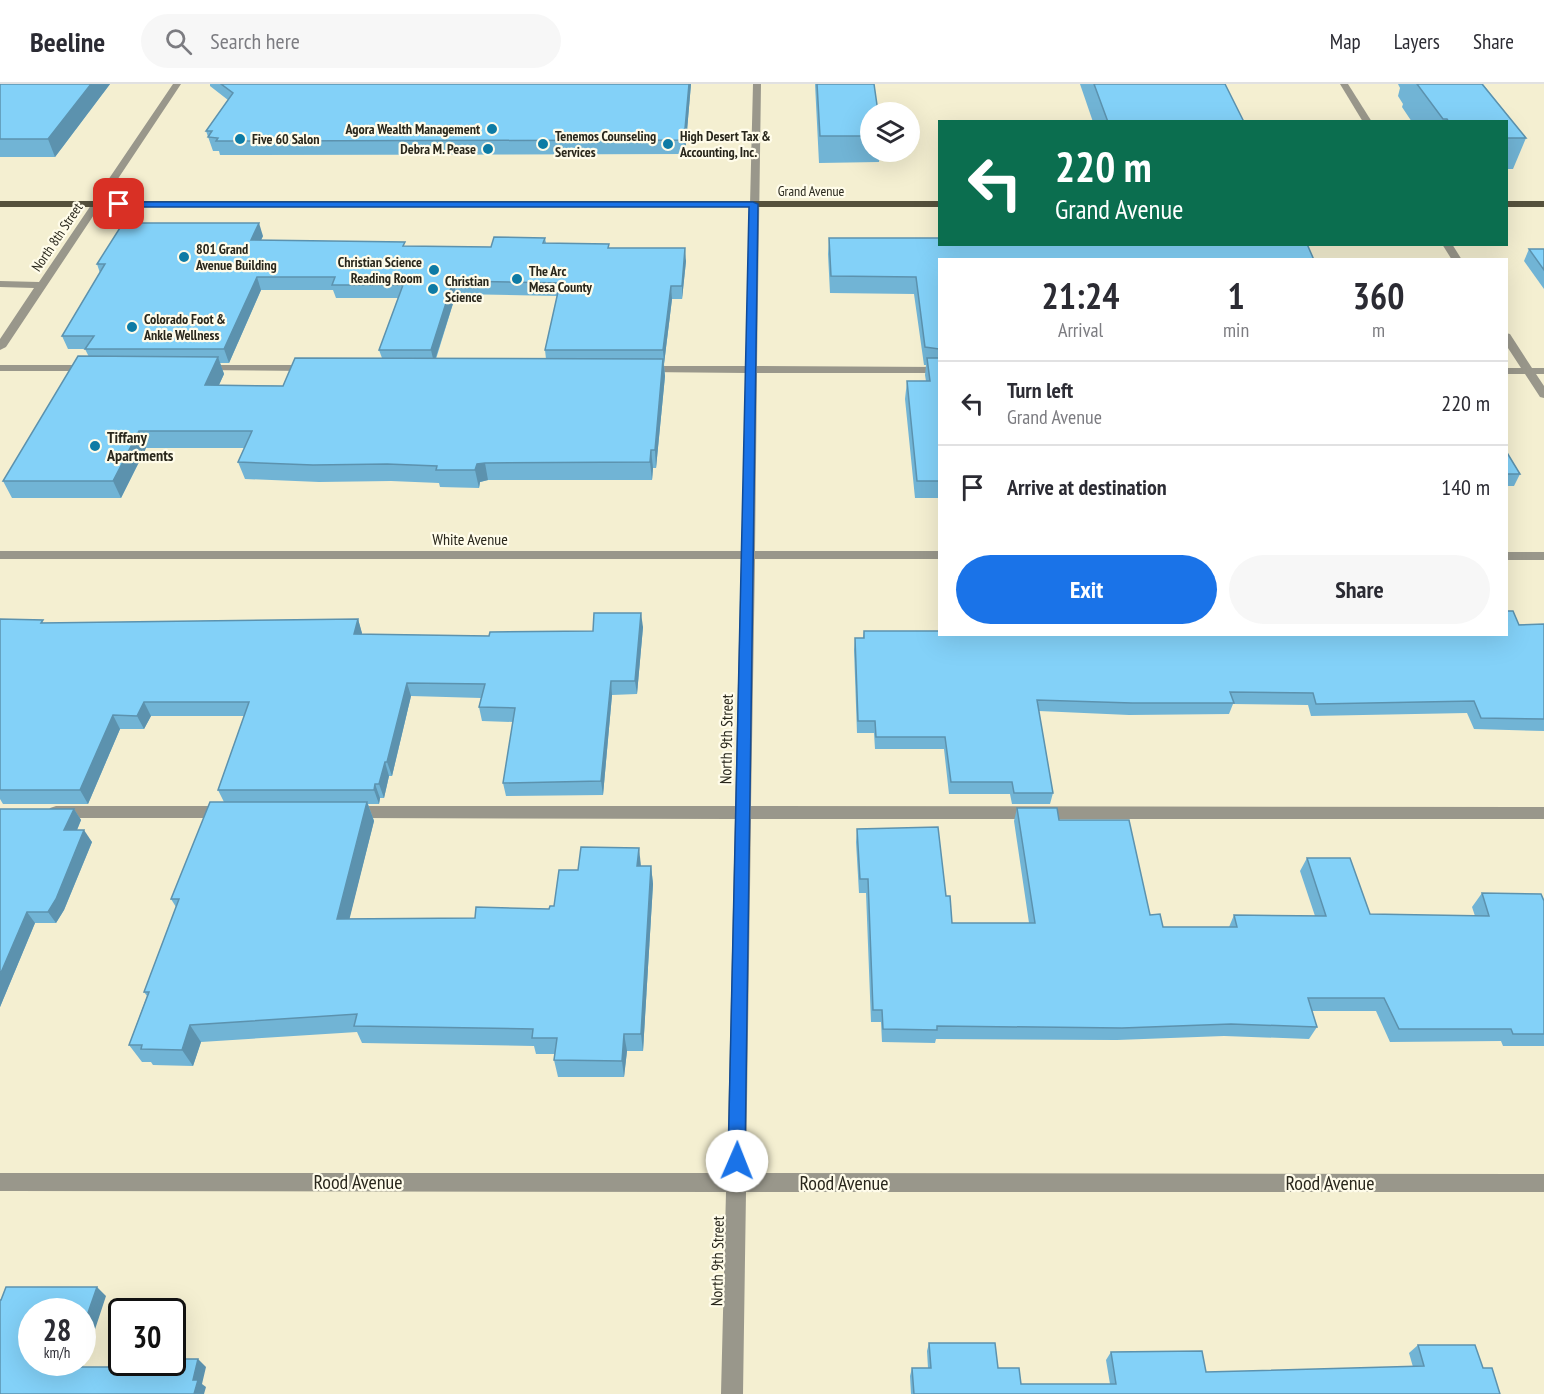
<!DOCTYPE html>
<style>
body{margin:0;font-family:"PT Sans Narrow",sans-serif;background:#f7f7f7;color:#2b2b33;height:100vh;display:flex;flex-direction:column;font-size:22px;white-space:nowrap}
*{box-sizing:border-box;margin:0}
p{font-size:20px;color:#7c7c81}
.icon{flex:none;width:33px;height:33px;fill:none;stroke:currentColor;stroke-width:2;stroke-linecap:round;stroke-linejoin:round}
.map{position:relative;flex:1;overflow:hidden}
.panel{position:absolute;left:938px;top:174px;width:570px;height:378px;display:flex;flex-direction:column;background:#fff;border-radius:0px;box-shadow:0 6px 24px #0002}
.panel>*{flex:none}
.banner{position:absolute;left:938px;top:36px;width:570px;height:126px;border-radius:0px;box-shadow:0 6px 24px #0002;background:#0b6e4f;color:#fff;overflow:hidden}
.buttons{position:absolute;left:860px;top:18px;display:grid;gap:12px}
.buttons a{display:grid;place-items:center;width:60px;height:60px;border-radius:50%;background:#fff;box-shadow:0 6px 24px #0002;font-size:30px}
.speed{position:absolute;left:18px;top:1214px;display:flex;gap:12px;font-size:30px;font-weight:700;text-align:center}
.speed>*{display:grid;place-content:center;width:78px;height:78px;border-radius:50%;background:#fff;box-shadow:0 6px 24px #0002;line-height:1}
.speed small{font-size:15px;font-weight:400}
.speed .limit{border:3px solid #111;border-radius:9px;background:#fff;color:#111}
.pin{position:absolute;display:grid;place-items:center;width:51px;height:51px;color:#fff;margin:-26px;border-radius:12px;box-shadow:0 3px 9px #0006}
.me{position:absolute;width:66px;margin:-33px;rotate:1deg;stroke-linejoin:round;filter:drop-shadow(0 0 4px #0008)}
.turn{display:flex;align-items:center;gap:21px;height:126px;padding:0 18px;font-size:27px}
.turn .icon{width:78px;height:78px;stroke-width:2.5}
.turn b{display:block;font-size:42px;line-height:51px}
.eta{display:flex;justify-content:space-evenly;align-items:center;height:102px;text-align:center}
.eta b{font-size:36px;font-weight:600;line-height:42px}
.button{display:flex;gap:12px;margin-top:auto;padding:12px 18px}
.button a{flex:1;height:69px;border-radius:36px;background:#1a73e8;color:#fff;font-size:24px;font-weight:600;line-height:69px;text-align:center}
.button a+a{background:#f7f7f7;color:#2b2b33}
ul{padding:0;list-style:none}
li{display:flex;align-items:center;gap:18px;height:84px;padding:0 18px;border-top:2px solid #e1e1e2}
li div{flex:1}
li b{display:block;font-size:22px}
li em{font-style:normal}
header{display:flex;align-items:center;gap:36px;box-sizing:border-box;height:84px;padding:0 30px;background:#fff;border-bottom:2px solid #e1e1e2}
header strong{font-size:28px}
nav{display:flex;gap:33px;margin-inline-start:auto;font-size:21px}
.search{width:420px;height:54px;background:#f7f7f7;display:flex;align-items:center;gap:15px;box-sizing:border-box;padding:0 21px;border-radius:33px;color:#7c7c81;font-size:22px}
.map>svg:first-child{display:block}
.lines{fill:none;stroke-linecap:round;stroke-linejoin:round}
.minor{fill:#99978b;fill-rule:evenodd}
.major{fill:#55513c;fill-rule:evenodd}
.wall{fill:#71b4d5;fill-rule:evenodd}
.shaded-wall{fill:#5c92ae}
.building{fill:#83d1f8;stroke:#5c92ae;stroke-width:1.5}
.route{fill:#1a73e8;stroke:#114b97;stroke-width:1.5}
.poi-dot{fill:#0d7ba5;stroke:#fffcea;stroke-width:2}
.labels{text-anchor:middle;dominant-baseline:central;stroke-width:4.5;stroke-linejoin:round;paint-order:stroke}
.far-poi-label{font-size:14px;font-weight:bold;fill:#29271c;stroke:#fffcea;text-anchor:start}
.far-street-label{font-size:14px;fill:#29271c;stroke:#fffcea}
.poi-label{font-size:16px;font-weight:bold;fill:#29271c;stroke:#fffcea;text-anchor:start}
.street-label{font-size:16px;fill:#29271c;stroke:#fffcea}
.near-street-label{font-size:20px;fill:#29271c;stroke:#fffcea}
</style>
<header>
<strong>Beeline</strong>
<div class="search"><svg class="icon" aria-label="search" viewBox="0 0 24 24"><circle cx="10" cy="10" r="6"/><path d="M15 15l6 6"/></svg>Search here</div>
<nav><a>Map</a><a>Layers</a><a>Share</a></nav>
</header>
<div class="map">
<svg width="1544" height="1310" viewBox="0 0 1544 1310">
<rect width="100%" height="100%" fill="#f4efd1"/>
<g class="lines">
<g class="minor">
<polygon points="173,0 181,0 6,263 0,266 0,255 34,204 0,203 0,197 39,198"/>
<polygon points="753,0 761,0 757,282 939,283 939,289 757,289 755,467 939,467 939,475 755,475 751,722 1544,723 1544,735 751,735 746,1089 1544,1090 1544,1108 746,1108 743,1310 721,1310 726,1108 0,1107 0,1089 727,1089 735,735 353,734 347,732 345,728 347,724 353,722 735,722 741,475 0,475 0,467 742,467 746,289 645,288 639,285 645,282 746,282"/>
<polygon points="1340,0 1348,0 1372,38 1363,38"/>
<polygon points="1442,160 1452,160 1462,176 1452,176"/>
<polygon points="1506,249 1510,250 1532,284 1544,284 1544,290 1536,290 1544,302 1544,314 1540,313 1525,290 1506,290 1506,284 1521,284 1506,261"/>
<polygon points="0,281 90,281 96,284 90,287 0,287"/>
<polygon points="201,281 309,281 315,284 309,287 197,286 195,284"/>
<rect x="1506" y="468" width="38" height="8"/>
<polygon points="56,722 224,722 230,724 232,728 230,732 224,734 56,734 50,732 48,728 50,724"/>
</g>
<g class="major">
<rect x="0" y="117" width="939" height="6"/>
<rect x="1506" y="117" width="38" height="6"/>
</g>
</g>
<g class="wall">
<polygon points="0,0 110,0 55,73 0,73"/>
<polygon points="210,0 691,0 685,70 220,71 219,67 213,67 206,47 228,16 210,2"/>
<polygon points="815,0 874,0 870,28 870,68 880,68 879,78 819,79"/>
<polygon points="1080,0 1225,0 1244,38 1093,38"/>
<polygon points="1398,0 1483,0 1526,54 1513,85 1506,85 1506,38 1412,38 1402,23 1403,20 1398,12 1400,4"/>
<path d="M263,152L261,156L405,162L491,163L545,154L546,159L609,160V164L686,177L682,215H672L664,280L665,292L656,384H653L652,396H488L480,398L479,404L440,403L439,399L391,397L319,398L245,395L238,378L244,364H146L121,414H12L3,397L89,273L85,265H68L62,252L100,189L97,180ZM261,206H333L336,214H398L379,266L382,274L283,302L219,301L224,290L220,279H229ZM456,210L557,212L545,266L546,275H436Z"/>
<polygon points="829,154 939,176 939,414 915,414 905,315 907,297 926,297 925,291 926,281 924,281 914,210 830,209 828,170"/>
<polygon points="1529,165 1544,165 1544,205 1524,177"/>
<polygon points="1506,367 1520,390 1514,402 1506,402"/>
<polygon points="0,535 45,539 358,535 362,550 489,552 593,547 643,543 637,610 612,611 603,711 506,712 503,699 513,638 482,637 479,623 481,614 411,612 392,692 389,692 384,714 380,714 379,720 368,720 374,737 349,835 475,834 549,825 554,822 578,786 651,782 653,800 643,967 627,967 624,993 558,993 554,976 555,970 536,970 534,962 362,959 357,948 201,958 193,982 153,981 151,978 142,978 129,961 147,912 144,908 176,823 171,815 224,718 218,706 244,632 151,632 144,645 120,645 88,720 3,720 0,715"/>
<polygon points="1544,540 1544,647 1474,645 1467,629 1311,632 1308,621 1233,620 1229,630 1129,631 1039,627 1053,709 1050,720 1012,720 1010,710 949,710 944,665 875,665 874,649 857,649 854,566 855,554 863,554 864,547 939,550"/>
<polygon points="1017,724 1059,736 1163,843 1229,843 1234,831 1315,832 1300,787 1307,774 1370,830 1475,832 1472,823 1482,809 1544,817 1544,962 1503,962 1501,957 1390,958 1376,927 1312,927 1317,943 1309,955 1224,952 1117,956 936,955 935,959 882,958 881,938 871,938 866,809 859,809 856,758 857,745 946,812 952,839 1029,839 1014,737"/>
<polygon points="0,725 74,725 81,736 77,746 92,758 64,826 56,839 35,839 0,923"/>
<polygon points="929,1259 998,1284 1021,1300 1110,1300 1106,1276 1111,1268 1206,1288 1413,1283 1409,1269 1418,1261 1483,1284 1500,1310 911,1310 910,1292 912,1284 928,1284 927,1267"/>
</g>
<g class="shaded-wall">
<polygon points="91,0 110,0 55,73 48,55"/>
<polygon points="689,0 691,0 685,70 684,56"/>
<polygon points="259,139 263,152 255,169 251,156"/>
<polygon points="685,164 686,177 682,215 682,202"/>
<polygon points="257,193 261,206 229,279 224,265"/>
<polygon points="453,197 456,210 434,279 431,266"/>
<polygon points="671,202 672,215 664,280 663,266"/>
<polygon points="218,273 224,290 211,318 205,301"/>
<polygon points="663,275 665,292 656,384 655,366"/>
<polygon points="139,347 146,364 121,414 113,397"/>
<polygon points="651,366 653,384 652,396 650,378"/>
<polygon points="485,379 488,396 480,398 479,404 475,386 477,380"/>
<polygon points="641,529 643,543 637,610 635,597"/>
<polygon points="358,535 362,549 358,564 354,550"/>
<polygon points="611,597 612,611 603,711 601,697"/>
<polygon points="407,599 411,612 392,692 387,678"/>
<polygon points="144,618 151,632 144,645 137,632"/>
<polygon points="113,631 120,645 88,720 80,706"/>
<polygon points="385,678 389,692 384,714 379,700"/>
<polygon points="375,700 380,714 379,720 374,706"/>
<polygon points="367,718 374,737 345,853 337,835"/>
<polygon points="74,725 81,736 72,758 64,746"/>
<polygon points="84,746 92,758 64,826 56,839 48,828"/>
<polygon points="639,764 641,782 637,782"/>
<polygon points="651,782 653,800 643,967 641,950"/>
<polygon points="27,828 35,839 0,923 0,891"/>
<polygon points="190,941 201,958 193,982 182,966"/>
<polygon points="624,950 627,967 624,993 622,977"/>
<polygon points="97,1203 106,1212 80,1291 70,1283 72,1278 82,1278 82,1246"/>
<polygon points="198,1275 206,1283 202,1300 206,1303 204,1310 194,1310 193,1296"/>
</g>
<g class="building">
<polygon points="0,0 91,0 48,55 0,55"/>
<polygon points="221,0 689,0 684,56 216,57 218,54 208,53 212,47 206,47 233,9"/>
<polygon points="817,0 874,0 878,28 870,28 870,52 820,52"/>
<polygon points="1094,0 1225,0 1244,38 1108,38"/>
<polygon points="1417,0 1482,0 1526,54 1506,54 1506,38 1449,38 1447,35 1443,35"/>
<polygon points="123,139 259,139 251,156 405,158 403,162 491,163 494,153 545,154 543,159 609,160 608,164 685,164 682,202 671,202 663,266 545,266 560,199 453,197 431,266 379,266 403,201 332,201 335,193 257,193 224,265 85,265 94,252 62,252 105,180 97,180"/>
<polygon points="829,154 939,154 939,160 1307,160 1314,176 939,176 939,265 925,263 916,193 831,192"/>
<polygon points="1529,165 1544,165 1544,186"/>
<polygon points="78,272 218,273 205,301 283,302 295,274 663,275 655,366 651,366 650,378 485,379 477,380 475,386 436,386 437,382 387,380 313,381 238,378 252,347 139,347 113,397 3,397"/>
<polygon points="927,274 939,274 939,397 917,397 907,297 930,297"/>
<polygon points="1506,367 1520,390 1506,390"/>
<polygon points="1506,527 1513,527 1519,541 1544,540 1544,635 1481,634 1474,617 1316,620 1313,609 1230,608 1234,619 1132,619 1037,616 1053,709 1014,709 1012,698 951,698 945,653 876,653 875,637 858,637 855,554 864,554 864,547 939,547 939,550 1506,550"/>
<polygon points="594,529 641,529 635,597 611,597 601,697 503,699 515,624 479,623 485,600 407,599 387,678 385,678 379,700 375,700 374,706 218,706 249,618 144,618 137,632 113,631 80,706 0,706 0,535 43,536 41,539 358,535 354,550 489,552 490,548 593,547"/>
<polygon points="210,718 367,718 337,835 475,834 476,823 549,825 550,822 554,822 559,786 578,786 581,763 639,764 637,782 651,782 641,950 624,950 622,977 554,976 557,954 532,954 533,945 354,942 357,930 190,941 182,966 141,965 142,961 129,961 149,908 144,908 179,815 171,815"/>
<polygon points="1017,724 1057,724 1059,736 1129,736 1150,831 1160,830 1163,843 1237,843 1234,831 1326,832 1307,774 1350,774 1370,830 1489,832 1482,809 1541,810 1544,817 1544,950 1513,950 1511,945 1399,945 1384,914 1308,914 1317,943 1231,940 1122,944 937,942 937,946 883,945 882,926 873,926 868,795 860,795 857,745 938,743 946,812 950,812 952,839 1035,839"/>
<polygon points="0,725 74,725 64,746 84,746 56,815 48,828 27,828 0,891"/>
<polygon points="6,1203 97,1203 82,1246 82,1227 32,1227 32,1278 72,1278 70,1283 153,1283 155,1278 172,1278 172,1275 198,1275 193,1296 198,1296 194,1310 0,1310 0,1216 1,1216"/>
<polygon points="929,1259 995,1259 998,1284 1019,1284 1021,1300 1116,1300 1111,1268 1202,1267 1206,1288 1424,1282 1418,1261 1475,1261 1483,1284 1492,1284 1500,1310 914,1310 912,1284 931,1284"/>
</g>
<polygon class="route" points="116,118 753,118 758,120 745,1077 743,1083 737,1085 730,1083 728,1077 749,123 119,123 116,122"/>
<g class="poi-dot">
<circle cx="492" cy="45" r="6"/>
<circle cx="240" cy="55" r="6"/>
<circle cx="543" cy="60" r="6"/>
<circle cx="668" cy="60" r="6"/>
<circle cx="488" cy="65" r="6"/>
<circle cx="184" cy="173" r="6"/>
<circle cx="434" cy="186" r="6"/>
<circle cx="517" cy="195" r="6"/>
<circle cx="433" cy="205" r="6"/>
<circle cx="132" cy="243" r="6"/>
<circle cx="95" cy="362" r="6"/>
</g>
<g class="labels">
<g class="far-poi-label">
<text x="480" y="45" text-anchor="end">Agora Wealth Management</text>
<text x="555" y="52">Tenemos Counseling<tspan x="555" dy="16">Services</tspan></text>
<text x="680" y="52">High Desert Tax &amp;<tspan x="680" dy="16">Accounting, Inc.</tspan></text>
<text x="252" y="55">Five 60 Salon</text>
<text x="476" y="65" text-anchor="end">Debra M. Pease</text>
<text x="196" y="165">801 Grand<tspan x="196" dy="16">Avenue Building</tspan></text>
<text x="422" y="178" text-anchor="end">Christian Science<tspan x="422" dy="16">Reading Room</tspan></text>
<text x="529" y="187">The Arc<tspan x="529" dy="16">Mesa County</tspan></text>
<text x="445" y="197">Christian<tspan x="445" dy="16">Science</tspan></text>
<text x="144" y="235">Colorado Foot &amp;<tspan x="144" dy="16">Ankle Wellness</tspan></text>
</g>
<g class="far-street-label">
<text x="811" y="107">Grand Avenue</text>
<text transform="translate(57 153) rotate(-56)">North 8th Street</text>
</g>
<g class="poi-label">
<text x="107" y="353">Tiffany<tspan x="107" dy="18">Apartments</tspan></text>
</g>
<g class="street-label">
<text x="470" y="455">White Avenue</text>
<text transform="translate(726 655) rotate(-89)">North 9th Street</text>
<text transform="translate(717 1177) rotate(-89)">North 9th Street</text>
</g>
<g class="near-street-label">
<text x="358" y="1098">Rood Avenue</text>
<text x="844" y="1099">Rood Avenue</text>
<text x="1330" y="1099">Rood Avenue</text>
</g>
</g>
</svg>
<div class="buttons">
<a><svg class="icon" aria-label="layers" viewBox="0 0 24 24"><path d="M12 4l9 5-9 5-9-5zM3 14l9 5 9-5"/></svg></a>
</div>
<div class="speed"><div>28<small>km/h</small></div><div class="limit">30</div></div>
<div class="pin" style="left:119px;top:120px;background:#d93025"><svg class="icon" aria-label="arrive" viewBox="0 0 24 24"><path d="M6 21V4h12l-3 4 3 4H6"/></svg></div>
<svg class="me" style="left:737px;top:1077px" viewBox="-20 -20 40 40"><circle r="19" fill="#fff"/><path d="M0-13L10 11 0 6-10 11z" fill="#1a73e8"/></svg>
<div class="banner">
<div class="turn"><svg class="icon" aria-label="left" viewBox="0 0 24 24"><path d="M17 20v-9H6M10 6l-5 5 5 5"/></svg><div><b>220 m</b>Grand Avenue</div></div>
</div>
<section class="panel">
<div class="eta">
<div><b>21:24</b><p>Arrival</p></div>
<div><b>1</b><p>min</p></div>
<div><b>360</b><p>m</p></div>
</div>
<ul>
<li><svg class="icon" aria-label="left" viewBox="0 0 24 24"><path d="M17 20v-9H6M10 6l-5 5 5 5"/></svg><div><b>Turn left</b><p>Grand Avenue</p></div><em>220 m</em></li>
<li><svg class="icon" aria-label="arrive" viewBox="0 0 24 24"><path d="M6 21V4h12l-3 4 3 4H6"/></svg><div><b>Arrive at destination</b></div><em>140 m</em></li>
</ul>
<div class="button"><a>Exit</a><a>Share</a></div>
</section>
</div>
